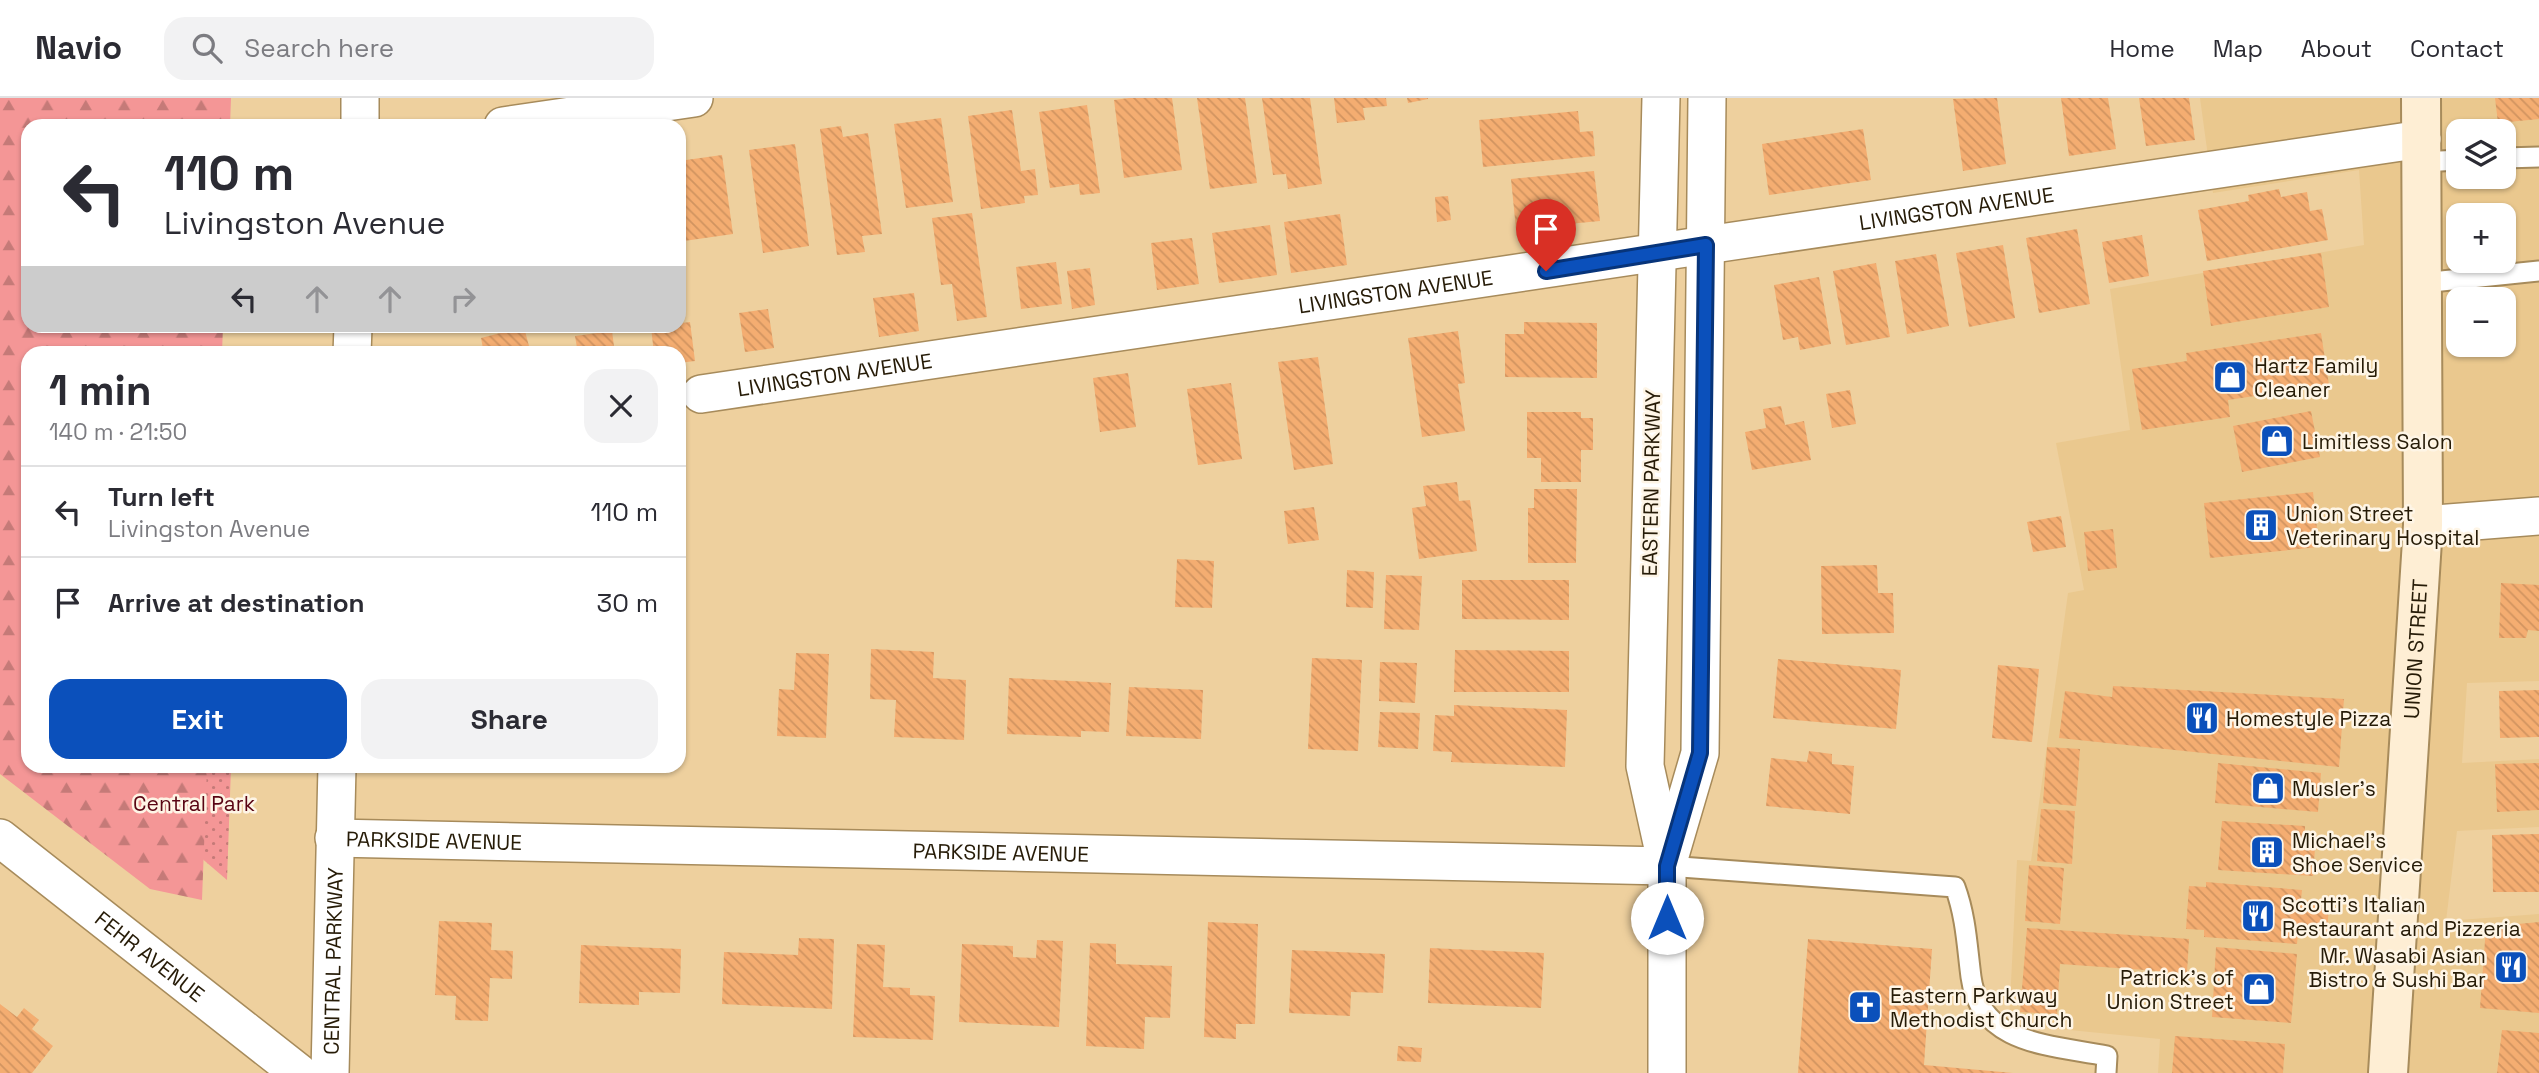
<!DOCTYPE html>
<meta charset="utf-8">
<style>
body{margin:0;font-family:"Space Grotesk",sans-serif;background:#f2f2f3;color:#2b2b33;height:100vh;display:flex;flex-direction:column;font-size:26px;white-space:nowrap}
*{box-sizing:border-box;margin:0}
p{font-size:23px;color:#7c7c81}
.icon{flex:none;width:38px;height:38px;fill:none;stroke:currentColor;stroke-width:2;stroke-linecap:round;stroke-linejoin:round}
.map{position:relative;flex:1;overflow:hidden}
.sheet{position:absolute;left:21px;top:248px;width:665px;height:427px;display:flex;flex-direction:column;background:#fff;border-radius:21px;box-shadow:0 2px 5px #0004}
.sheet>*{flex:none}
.top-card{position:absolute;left:21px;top:21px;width:665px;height:214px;border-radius:21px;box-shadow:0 2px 5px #0004;background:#fff;color:#2b2b33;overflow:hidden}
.buttons{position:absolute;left:2446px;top:21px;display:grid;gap:14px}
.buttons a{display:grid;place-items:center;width:70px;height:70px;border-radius:14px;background:#fff;box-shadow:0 2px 5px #0004;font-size:35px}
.pin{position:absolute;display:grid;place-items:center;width:60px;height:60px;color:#fff;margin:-72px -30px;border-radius:50% 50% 50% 0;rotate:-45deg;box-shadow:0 0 7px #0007}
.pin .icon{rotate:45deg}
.me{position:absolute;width:77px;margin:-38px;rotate:0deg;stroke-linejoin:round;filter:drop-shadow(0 0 5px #0008)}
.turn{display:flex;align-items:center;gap:24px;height:147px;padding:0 28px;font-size:32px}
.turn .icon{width:91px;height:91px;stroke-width:2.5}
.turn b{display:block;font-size:49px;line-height:60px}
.lanes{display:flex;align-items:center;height:66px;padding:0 28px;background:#0003;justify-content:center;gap:35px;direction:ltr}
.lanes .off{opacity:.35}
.round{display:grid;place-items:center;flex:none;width:74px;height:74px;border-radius:21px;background:#f2f2f3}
.head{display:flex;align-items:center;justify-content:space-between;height:119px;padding:0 28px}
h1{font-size:42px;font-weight:700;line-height:52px}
.action{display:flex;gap:14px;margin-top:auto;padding:14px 28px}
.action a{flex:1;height:80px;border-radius:21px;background:#0b50bb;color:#fff;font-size:28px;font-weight:700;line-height:80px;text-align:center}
.action a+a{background:#f2f2f3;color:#2b2b33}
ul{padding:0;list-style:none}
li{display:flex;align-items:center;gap:21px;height:91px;padding:0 28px;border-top:2px solid #e1e1e2}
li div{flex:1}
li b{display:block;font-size:26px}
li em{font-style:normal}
header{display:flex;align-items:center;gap:42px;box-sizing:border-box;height:98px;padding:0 35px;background:#fff;border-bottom:2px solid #e1e1e2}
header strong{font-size:33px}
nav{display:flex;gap:38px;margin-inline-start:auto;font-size:24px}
.search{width:490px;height:63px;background:#f2f2f3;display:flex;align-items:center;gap:18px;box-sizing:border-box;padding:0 24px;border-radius:21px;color:#7c7c81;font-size:26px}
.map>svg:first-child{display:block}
.built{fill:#eac88e;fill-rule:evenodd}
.grass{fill:url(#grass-dots)}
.forest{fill:url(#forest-firs)}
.building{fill:url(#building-back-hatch)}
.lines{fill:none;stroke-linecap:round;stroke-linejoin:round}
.lane-casing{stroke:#a78b5b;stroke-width:23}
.street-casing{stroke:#a78b5b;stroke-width:40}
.secondary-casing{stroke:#a78b5b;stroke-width:42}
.lane{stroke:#fff;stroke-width:19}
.street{stroke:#fff;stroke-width:37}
.secondary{stroke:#feeed4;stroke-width:38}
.route-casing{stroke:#07347a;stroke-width:18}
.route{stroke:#0b50bb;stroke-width:12}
.labels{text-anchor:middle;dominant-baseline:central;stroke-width:5;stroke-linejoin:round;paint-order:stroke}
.street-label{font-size:21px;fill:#261b07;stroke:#fef5e6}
.poi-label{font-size:21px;fill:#261b07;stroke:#fef5e6;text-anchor:start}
.park-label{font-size:21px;fill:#590413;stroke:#fef5e6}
</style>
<header>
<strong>Navio</strong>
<div class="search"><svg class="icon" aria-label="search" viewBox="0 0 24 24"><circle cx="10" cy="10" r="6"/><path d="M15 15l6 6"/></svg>Search here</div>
<nav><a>Home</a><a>Map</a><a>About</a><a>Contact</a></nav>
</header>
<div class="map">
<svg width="2539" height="975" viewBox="0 0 2539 975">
<defs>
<pattern id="grass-dots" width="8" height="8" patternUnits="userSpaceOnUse" patternTransform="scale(1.75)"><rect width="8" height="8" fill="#f49696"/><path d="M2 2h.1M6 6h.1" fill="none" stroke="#c57a78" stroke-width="1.8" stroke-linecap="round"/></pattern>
<pattern id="forest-firs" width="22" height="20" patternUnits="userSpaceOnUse" patternTransform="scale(1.75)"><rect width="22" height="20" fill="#f49696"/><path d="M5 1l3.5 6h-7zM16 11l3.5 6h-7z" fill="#c57a78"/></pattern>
<pattern id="building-back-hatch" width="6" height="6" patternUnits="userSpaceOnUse" patternTransform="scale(1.75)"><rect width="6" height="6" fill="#f4ad71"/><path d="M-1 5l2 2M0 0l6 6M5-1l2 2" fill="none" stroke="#d19460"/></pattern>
</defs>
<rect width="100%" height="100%" fill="#eed09e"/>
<path class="built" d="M2200,0H2539V583L2467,585L2462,665L2539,661V729L2457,733L2446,823L2539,816V975H2158L2160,941L2009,926L2017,762L2031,763L2068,495L2084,492L2056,345L2130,332L2110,191L2364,147L2359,72L2213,95ZM2459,33H2504V79H2459ZM2459,117H2504V163H2459ZM2459,201H2504V247H2459Z"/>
<polygon class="grass" points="95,669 231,669 227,782"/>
<polygon class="forest" points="0,0 231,0 230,28 28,28 28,228 223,228 222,255 28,256 28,668 207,669 202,802 150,791 0,676"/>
<g class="building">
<polygon points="1129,0 1172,0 1182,72 1124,80 1114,2"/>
<polygon points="1197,0 1245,0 1257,85 1210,91"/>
<polygon points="1262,0 1310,0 1322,86 1288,91 1286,76 1273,77"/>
<polygon points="1334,0 1386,0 1387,8 1363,10 1365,22 1337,25"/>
<polygon points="1407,0 1428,0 1428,1 1408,5"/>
<polygon points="1997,0 2006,66 1963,73 1953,1"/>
<polygon points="2061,0 2108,0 2116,51 2069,58"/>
<polygon points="2139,0 2189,0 2195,42 2146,48"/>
<polygon points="2495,0 2539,0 2539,21 2498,25"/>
<polygon points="1087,7 1100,95 1080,97 1079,86 1050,90 1039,14"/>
<polygon points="1012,12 1021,73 1035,71 1038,97 1024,98 1025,105 981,111 968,18"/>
<polygon points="1578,13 1580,34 1593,33 1595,58 1483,69 1479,22"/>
<polygon points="941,20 953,104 906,110 894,26"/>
<polygon points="841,28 843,39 868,35 882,136 862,138 865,154 837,157 820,31"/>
<polygon points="1863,31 1871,82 1769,97 1762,46"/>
<polygon points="795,46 809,148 763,155 749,52"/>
<polygon points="722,57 733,136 684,143 679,107 679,63"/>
<polygon points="1594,73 1600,123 1516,131 1511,81"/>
<polygon points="2279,91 2281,99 2307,94 2310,113 2322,111 2328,142 2207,163 2198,112 2249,103 2248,97"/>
<polygon points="1448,98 1451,122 1437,124 1435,99"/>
<polygon points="972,115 987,219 957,223 952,186 941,187 932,120"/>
<polygon points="1340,116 1347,167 1291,175 1284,124"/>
<polygon points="1270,127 1277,177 1219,185 1212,135"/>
<polygon points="2077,131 2090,206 2039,215 2026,140"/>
<polygon points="2142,137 2149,178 2109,185 2102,144"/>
<polygon points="1192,140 1199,186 1157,192 1151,145"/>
<polygon points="2003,147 2015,220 1969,229 1956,155"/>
<polygon points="2321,155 2329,209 2211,228 2203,173"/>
<polygon points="1936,156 1949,228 1907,236 1895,163"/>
<polygon points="1056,164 1062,206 1021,211 1016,169"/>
<polygon points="1876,165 1890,239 1846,247 1833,173"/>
<polygon points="1090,170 1095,207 1072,211 1067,173"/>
<polygon points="1819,179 1831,246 1800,252 1798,239 1783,242 1774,187"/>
<polygon points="914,195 919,233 879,239 873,200"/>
<polygon points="768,211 774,250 745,254 739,215"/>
<polygon points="690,224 695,263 679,265 679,256 654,256 651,229"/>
<polygon points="1524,224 1597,225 1597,280 1505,279 1505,236 1524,236"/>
<polygon points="524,229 531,256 484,256 481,240"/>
<polygon points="612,233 615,256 578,256 575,238"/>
<polygon points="1458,233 1465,285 1458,286 1465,333 1422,339 1408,240"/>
<polygon points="2321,235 2329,287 2228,302 2230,319 2142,332 2132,271 2187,263 2186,255"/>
<polygon points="1318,259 1333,366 1294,372 1278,264"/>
<polygon points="1128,275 1136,329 1100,334 1093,280"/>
<polygon points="1231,285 1242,361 1198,367 1187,291"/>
<polygon points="1850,292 1856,326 1832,330 1826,296"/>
<polygon points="1781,308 1785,327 1804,323 1811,362 1752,372 1745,334 1766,330 1763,311"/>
<polygon points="2311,313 2320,359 2242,374 2233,328"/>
<polygon points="1527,314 1581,314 1581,320 1593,320 1593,352 1581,352 1581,384 1541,384 1541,360 1527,360"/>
<polygon points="1457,384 1459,403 1470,402 1477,453 1419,461 1412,410 1426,408 1423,388"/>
<polygon points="1534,391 1577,391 1576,465 1528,465 1528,410 1534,410"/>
<polygon points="2313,394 2319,449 2210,460 2204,405"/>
<polygon points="1314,409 1319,442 1288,446 1284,413"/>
<polygon points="2061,418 2066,449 2033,454 2027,424"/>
<polygon points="2113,431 2117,470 2088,473 2084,434"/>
<polygon points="1177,461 1214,463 1212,510 1175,509"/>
<polygon points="1877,467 1878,495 1893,495 1894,535 1822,536 1821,468"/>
<polygon points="1347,472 1374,474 1373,510 1346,509"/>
<polygon points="1386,477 1422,478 1419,532 1384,531"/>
<polygon points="1462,482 1569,482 1569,522 1462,521"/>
<polygon points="2501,485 2539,487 2539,533 2528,532 2526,540 2499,540"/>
<polygon points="871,551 934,554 933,580 966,582 964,642 894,639 896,602 870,601"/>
<polygon points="1455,552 1569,553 1569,594 1454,594"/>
<polygon points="796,555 829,556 826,640 777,638 779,591 794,592"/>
<polygon points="1312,560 1362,562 1358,653 1308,651"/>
<polygon points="1778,561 1901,572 1896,631 1773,620"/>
<polygon points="1380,564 1417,565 1415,605 1379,603"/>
<polygon points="1998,567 2039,571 2032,644 1992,640"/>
<polygon points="1009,580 1111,585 1109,634 1081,633 1081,639 1007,636"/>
<polygon points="2113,588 2344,601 2339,669 2059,640 2065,593 2112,599"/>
<polygon points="1129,589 1203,592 1201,641 1126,638"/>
<polygon points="2539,592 2539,639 2500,640 2499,593"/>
<polygon points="1454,607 1567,612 1565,669 1451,664 1452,654 1433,653 1435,617 1454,618"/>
<polygon points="1380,614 1420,615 1418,651 1378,649"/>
<polygon points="2047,649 2080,651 2076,708 2043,705"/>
<polygon points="1809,653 1832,656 1832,666 1854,668 1850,716 1766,708 1771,660 1807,664"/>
<polygon points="2218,665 2321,675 2318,714 2215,705"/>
<polygon points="2539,665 2539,712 2497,714 2495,666"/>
<polygon points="2041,711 2075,713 2072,766 2037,763"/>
<polygon points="2222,723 2305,728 2305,735 2316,736 2313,778 2218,772"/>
<polygon points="2539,736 2539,794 2493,794 2492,737"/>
<polygon points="2029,767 2064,770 2060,826 2025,823"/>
<polygon points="2206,784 2302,792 2301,802 2329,805 2327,837 2298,835 2297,846 2204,839 2204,832 2186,831 2189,788 2206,789"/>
<polygon points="439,823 492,825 491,852 513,853 512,881 490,880 488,923 455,922 456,898 435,897"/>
<polygon points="1208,824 1258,826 1255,926 1236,926 1236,941 1204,939"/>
<polygon points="2539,824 2539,915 2480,910 2486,829"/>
<polygon points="2027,830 2189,841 2187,875 2060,866 2057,916 2020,914"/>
<polygon points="799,840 834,841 832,911 722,906 724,854 798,857"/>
<polygon points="1808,841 1932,851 1924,967 2013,975 1798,975"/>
<polygon points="1037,842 1063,843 1059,929 959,924 962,846 1013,848 1013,859 1036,860"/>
<polygon points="1090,845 1116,846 1116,866 1172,868 1170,920 1145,919 1144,951 1086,948"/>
<polygon points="857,846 885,847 883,889 910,890 910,897 935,898 933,942 853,939"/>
<polygon points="581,847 681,851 680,895 639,894 639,907 579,905"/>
<polygon points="2216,849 2297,856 2291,925 2212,919"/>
<polygon points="1430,850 1544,855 1541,910 1428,905"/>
<polygon points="1292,852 1385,856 1383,895 1351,894 1350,918 1289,915"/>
<polygon points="0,906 17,919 24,910 39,922 32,931 53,948 32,975 0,975"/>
<polygon points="2502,932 2539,935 2539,975 2497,975"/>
<polygon points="2175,938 2285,946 2283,975 2172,975"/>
<polygon points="1398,948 1422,950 1421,964 1397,963"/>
</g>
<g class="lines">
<g class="lane-casing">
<g id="lane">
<polyline points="2504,60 2539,59"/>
<polyline points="2422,64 2459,62"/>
<polyline points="2422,185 2539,173"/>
<path d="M1667,768L1955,789C1966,819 1967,848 1971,879C1980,948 2054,947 2107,958L2106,975"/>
</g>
</g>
<g class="street-casing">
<g id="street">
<polyline points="1661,0 1645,668 1667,768 1667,975"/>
<polyline points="360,28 360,0"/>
<polyline points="503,28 694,0"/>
<polyline points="352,256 353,228"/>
<path id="s1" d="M701,296L2422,41"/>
<polyline points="2423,427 2539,418"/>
<path id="s2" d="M0,740L299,975"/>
<path id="s3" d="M334,740L1667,768"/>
<polyline points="1668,764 1700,655 1707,0"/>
<path id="s4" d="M330,975L337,668"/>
</g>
</g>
<g class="secondary-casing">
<g id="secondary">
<path id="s5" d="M2388,975L2423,427L2421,0"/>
</g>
</g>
<use href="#lane" class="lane"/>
<use href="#street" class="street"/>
<use href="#secondary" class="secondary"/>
</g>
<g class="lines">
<g class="route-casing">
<polyline id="route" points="1546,173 1706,147 1700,655 1667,768 1667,820"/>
</g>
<use href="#route" class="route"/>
</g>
<defs>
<g id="shop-square" transform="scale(1.75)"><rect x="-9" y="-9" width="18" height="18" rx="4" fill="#0b50bb" stroke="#fef5e6"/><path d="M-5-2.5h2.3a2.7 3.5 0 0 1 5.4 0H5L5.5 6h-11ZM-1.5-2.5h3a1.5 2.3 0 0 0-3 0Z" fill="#fff"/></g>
<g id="building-square" transform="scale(1.75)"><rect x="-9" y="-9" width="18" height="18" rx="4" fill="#0b50bb" stroke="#fef5e6"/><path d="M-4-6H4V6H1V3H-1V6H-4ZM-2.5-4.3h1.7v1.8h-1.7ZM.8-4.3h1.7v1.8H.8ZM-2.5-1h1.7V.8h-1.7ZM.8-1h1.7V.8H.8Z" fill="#fff"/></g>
<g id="restaurant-square" transform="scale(1.75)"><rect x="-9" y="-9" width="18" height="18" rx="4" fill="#0b50bb" stroke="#fef5e6"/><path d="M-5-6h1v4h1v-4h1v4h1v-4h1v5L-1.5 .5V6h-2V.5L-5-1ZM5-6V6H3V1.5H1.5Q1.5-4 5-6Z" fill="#fff"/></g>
<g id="church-square" transform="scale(1.75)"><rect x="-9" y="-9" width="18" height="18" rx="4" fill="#0b50bb" stroke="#fef5e6"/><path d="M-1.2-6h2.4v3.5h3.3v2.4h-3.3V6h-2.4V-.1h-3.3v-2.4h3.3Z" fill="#fff"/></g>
</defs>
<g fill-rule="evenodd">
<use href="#shop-square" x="2230" y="279"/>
<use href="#shop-square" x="2277" y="343"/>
<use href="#building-square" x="2261" y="427"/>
<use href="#restaurant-square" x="2202" y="620"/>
<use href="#shop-square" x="2268" y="690"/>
<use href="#building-square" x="2267" y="754"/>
<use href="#restaurant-square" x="2258" y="818"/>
<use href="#restaurant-square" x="2511" y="869"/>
<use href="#shop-square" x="2259" y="891"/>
<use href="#church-square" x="1865" y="909"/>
</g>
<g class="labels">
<g class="street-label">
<text stroke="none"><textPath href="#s1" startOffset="1269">LIVINGSTON AVENUE</textPath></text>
<text stroke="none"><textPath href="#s1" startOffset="702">LIVINGSTON AVENUE</textPath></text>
<text stroke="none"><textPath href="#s1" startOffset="135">LIVINGSTON AVENUE</textPath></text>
<text transform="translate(1651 385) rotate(-89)">EASTERN PARKWAY</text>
<text stroke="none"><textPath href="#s5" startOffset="425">UNION STREET</textPath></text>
<text stroke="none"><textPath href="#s3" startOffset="100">PARKSIDE AVENUE</textPath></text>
<text stroke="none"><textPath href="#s3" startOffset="667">PARKSIDE AVENUE</textPath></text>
<text stroke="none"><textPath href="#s2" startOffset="191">FEHR AVENUE</textPath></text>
<text stroke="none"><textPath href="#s4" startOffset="112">CENTRAL PARKWAY</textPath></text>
</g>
<g class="poi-label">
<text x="2254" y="267">Hartz Family<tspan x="2254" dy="24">Cleaner</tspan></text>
<text x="2302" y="343">Limitless Salon</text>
<text x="2286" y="415">Union Street<tspan x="2286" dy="24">Veterinary Hospital</tspan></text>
<text x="2226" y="620">Homestyle Pizza</text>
<text x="2292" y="690">Musler's</text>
<text x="2292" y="742">Michael's<tspan x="2292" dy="24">Shoe Service</tspan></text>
<text x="2282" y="806">Scotti's Italian<tspan x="2282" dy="24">Restaurant and Pizzeria</tspan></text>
<text x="2486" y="857" text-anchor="end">Mr. Wasabi Asian<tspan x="2486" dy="24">Bistro &amp; Sushi Bar</tspan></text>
<text x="2234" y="879" text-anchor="end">Patrick's of<tspan x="2234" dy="24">Union Street</tspan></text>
<text x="1890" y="897">Eastern Parkway<tspan x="1890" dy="24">Methodist Church</tspan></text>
</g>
<g class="park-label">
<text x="194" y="705">Central Park</text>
</g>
</g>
</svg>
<div class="buttons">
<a><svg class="icon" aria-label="layers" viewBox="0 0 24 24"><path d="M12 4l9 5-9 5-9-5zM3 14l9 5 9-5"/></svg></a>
<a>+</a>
<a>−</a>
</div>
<div class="pin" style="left:1546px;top:173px;background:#d93025"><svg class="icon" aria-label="arrive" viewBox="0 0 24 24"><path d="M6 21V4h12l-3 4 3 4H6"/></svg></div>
<svg class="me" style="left:1667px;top:820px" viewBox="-20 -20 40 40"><circle r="19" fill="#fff"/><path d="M0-13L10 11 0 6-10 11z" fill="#0b50bb"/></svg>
<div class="top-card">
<div class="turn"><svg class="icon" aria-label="left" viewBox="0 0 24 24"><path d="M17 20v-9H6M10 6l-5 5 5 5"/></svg><div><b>110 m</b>Livingston Avenue</div></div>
<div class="lanes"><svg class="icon" aria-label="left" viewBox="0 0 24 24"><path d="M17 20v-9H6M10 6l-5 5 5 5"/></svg><svg class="icon off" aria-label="ahead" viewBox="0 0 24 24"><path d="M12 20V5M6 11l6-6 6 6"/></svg><svg class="icon off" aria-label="ahead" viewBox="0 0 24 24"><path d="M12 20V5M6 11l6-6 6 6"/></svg><svg class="icon off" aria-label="right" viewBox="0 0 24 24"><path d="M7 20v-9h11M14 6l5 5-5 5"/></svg></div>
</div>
<section class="sheet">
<div class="head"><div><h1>1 min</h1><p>140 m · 21:50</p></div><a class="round"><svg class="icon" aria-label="close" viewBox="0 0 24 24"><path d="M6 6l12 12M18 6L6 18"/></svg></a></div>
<ul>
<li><svg class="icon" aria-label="left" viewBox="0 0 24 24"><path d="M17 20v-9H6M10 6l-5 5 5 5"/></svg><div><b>Turn left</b><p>Livingston Avenue</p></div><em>110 m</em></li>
<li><svg class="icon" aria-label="arrive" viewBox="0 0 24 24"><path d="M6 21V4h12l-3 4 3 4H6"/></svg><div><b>Arrive at destination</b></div><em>30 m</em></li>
</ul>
<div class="action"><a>Exit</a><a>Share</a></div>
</section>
</div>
